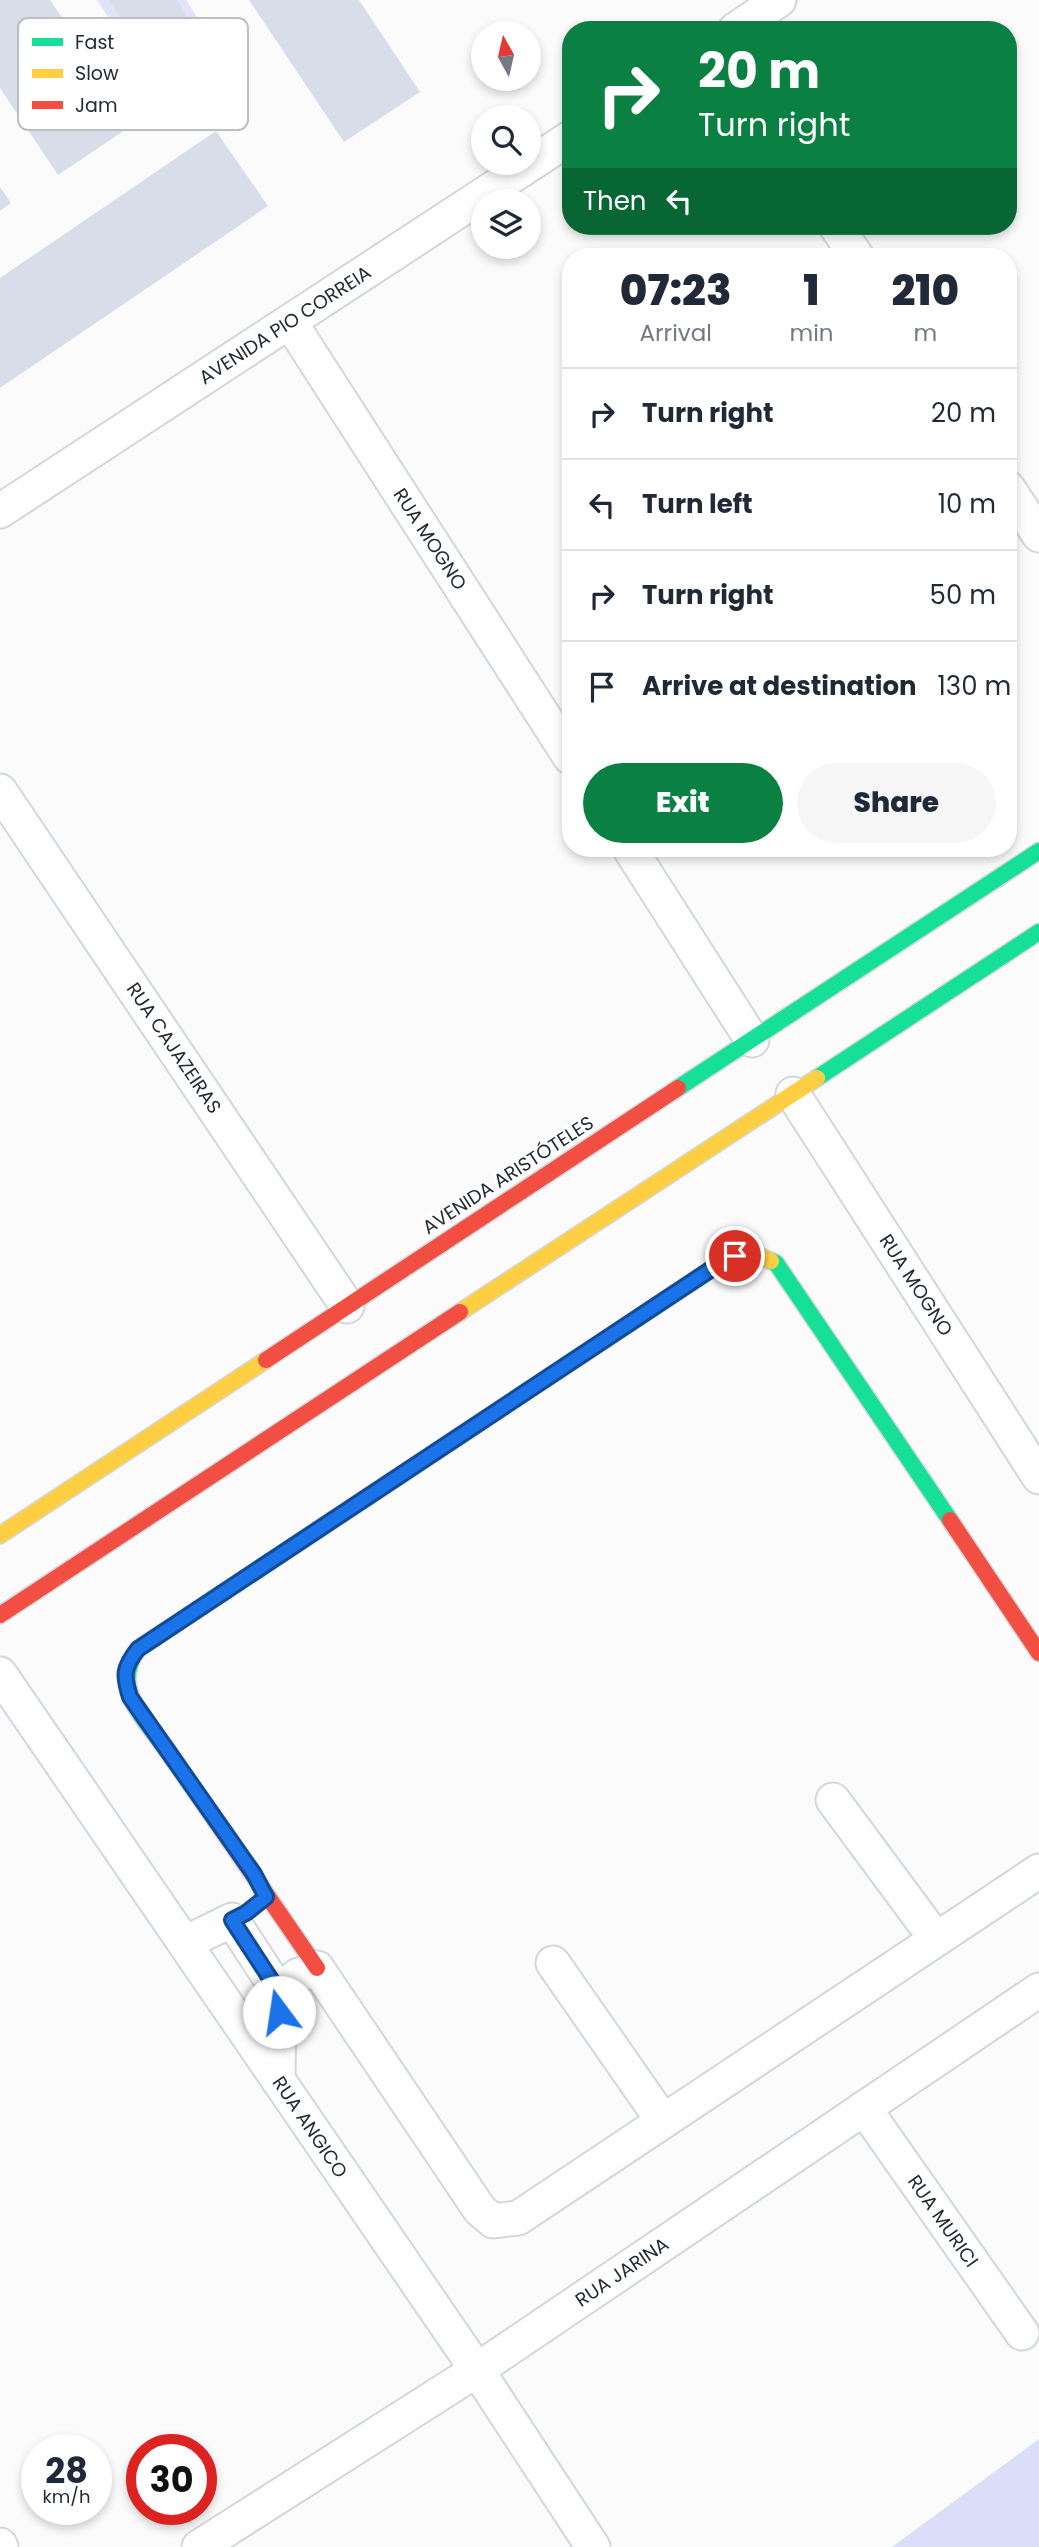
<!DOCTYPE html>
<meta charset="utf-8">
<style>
body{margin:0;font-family:Poppins,sans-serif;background:#f6f6f7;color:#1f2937;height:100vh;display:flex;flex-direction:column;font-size:26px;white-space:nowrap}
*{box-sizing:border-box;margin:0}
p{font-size:23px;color:#747a83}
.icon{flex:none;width:38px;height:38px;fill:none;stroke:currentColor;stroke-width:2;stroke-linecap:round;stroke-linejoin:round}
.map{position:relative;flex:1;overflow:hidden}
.side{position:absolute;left:562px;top:248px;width:455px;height:609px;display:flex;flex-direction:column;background:#fff;border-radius:28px;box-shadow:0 4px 10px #0003}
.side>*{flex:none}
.banner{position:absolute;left:562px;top:21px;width:455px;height:214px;border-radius:28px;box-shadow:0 4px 10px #0003;background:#0b8043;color:#fff;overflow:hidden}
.needle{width:46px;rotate:352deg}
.fabs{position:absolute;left:471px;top:21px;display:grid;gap:14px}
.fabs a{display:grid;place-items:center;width:70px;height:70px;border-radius:50%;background:#fff;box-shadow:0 4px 10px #0003;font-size:35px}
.speed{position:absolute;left:21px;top:2434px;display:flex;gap:14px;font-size:35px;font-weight:700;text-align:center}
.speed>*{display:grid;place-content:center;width:91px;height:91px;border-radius:50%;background:#fff;box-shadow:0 4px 10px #0003;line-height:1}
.speed small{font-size:18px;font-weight:400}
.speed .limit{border:10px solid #d22;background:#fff;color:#111}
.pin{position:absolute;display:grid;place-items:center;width:60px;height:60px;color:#fff;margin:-30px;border:4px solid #fff;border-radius:50%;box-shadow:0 2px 7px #0007}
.me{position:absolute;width:77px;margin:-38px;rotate:346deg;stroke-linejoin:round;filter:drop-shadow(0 0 5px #0008)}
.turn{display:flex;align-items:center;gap:24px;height:147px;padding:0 21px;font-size:32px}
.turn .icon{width:91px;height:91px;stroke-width:2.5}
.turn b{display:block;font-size:49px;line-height:60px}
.then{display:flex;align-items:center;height:66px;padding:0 21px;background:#0003;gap:14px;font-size:26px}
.eta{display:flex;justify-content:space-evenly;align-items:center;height:119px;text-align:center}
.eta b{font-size:42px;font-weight:800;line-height:49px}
.primary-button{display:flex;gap:14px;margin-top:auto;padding:14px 21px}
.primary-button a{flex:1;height:80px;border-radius:42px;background:#0b8043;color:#fff;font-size:28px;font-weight:800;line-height:80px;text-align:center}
.primary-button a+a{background:#f6f6f7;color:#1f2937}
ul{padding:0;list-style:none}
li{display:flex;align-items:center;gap:21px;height:91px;padding:0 21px;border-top:2px solid #e0e1e3}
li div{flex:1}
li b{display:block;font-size:26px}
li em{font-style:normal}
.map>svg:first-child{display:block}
.green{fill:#e2e3f9}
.forest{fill:#dcddf9}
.building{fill:#d7dde9}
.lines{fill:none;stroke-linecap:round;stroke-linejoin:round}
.street-casing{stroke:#d2d7db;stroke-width:37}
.fast-casing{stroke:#d2d7db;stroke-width:19}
.slow-casing{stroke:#d2d7db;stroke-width:19}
.jam-casing{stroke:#d2d7db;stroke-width:19}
.street{stroke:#fefefe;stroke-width:33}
.fast{stroke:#16e098;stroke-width:16}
.slow{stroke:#ffcf43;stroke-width:16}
.jam{stroke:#f24e42;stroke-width:16}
.route-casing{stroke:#114b97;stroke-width:18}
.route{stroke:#1a73e8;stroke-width:12}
.labels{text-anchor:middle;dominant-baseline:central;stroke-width:5;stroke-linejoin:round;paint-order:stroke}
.street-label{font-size:19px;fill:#202b33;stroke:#fff}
.key{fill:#fff;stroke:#bcbfc2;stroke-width:2}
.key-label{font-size:19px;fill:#202b33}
</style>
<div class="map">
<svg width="1039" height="2547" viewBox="0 0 1039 2547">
<rect width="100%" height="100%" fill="#fbfbfb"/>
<polygon class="green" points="97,0 186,0 231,70 168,110"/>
<polygon class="forest" points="1039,2439 1039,2547 892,2547"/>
<g class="building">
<polygon points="0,0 50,0 134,124 58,175 0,88"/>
<polygon points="109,0 177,0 216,62 167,92"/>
<polygon points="249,0 359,0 420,92 344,142"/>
<polygon points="216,131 268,206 0,388 0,278"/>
<polygon points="0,187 11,203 0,211"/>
</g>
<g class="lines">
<g class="street-casing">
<g id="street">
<polyline points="735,30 779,0"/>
<polyline points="836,226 857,257"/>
<polyline points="290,322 570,757"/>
<polyline points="1008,488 1039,535"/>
<polyline points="0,511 570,138"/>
<polyline points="0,791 347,1306"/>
<polyline points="630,849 752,1040"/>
<polyline points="793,1094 1039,1477"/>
<polyline points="0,1674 477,2370 593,2547"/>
<polyline points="833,1800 936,1939"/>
<polyline points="185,1943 232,1920 279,1992 278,2080"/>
<polyline points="553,1963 663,2121"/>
<polyline points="279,1992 297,1976 317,1968 480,2210 493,2221 518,2218 1039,1871"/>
<polyline points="864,2108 1022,2333"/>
<polyline points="0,2545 1,2547"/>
<polyline points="199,2547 477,2370 1039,1990"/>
</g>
</g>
<g class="fast-casing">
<g id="fast">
<polyline points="817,1078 1039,932"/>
<polyline points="678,1088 1039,851"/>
<polyline points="771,1261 776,1263 950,1520"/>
<path d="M167,1750C144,1718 110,1688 138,1649L369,1496"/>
</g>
</g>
<g class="slow-casing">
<g id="slow">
<polyline points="460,1312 817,1078"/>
<polyline points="369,1496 722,1262 748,1251 771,1261"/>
<polyline points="0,1535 266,1360"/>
</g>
</g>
<g class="jam-casing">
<g id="jam">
<polyline points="266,1360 678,1088"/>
<polyline points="950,1520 1039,1653"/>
<polyline points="0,1615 460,1312"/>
<polyline points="167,1750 317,1968"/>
</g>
</g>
<use href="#street" class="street"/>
<use href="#fast" class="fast"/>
<use href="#slow" class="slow"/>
<use href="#jam" class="jam"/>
</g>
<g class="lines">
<g class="route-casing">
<path id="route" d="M279,2012V1992L232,1920L246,1913L266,1897L254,1874L130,1697C123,1675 123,1668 138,1649L722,1262L735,1256"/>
</g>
<use href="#route" class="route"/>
</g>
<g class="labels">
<g class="street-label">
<text transform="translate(285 325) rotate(-33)">AVENIDA PIO CORREIA</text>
<text transform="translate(430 539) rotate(57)">RUA MOGNO</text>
<text transform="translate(174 1048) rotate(56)">RUA CAJAZEIRAS</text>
<text transform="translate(508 1175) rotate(-33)">AVENIDA ARISTÓTELES</text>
<text transform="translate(916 1285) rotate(57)">RUA MOGNO</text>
<text transform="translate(310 2127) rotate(56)">RUA ANGICO</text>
<text transform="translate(943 2221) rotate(55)">RUA MURICI</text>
<text transform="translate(622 2272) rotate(-34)">RUA JARINA</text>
</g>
</g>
<rect x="18" y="18" width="230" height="112" rx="10" class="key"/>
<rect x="32" y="38" width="31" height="8" fill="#16e098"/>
<rect x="32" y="69" width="31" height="9" fill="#ffcf43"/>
<rect x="32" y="101" width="31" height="8" fill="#f24e42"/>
<g class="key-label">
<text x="75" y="49">Fast</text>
<text x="75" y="80">Slow</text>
<text x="75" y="112">Jam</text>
</g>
</svg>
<div class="fabs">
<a><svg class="needle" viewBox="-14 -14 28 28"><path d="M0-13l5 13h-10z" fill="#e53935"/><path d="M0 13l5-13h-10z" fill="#747a83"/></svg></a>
<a><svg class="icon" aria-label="search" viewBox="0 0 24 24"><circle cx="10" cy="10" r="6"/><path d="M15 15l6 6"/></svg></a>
<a><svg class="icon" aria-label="layers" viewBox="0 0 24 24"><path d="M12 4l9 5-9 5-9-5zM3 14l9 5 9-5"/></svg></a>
</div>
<div class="speed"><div>28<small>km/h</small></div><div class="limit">30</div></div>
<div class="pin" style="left:735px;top:1256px;background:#d93025"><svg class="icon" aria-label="arrive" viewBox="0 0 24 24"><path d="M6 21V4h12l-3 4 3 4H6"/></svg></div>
<svg class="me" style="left:279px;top:2012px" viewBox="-20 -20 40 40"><circle r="19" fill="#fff"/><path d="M0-13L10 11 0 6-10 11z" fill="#1a73e8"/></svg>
<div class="banner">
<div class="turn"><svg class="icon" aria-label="right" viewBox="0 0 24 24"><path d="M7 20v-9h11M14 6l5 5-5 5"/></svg><div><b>20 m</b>Turn right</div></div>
<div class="then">Then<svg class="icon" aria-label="left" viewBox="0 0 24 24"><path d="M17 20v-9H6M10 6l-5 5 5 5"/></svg></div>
</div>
<section class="side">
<div class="eta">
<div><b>07:23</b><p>Arrival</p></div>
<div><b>1</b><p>min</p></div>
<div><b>210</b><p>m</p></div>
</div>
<ul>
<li><svg class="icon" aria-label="right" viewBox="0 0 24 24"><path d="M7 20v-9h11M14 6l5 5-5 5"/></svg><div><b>Turn right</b></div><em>20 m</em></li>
<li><svg class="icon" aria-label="left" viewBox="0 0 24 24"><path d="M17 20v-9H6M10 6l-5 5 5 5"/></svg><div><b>Turn left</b></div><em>10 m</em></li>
<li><svg class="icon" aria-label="right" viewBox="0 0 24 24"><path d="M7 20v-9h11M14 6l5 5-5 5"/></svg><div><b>Turn right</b></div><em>50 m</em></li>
<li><svg class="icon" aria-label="arrive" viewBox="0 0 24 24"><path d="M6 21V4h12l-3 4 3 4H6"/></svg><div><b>Arrive at destination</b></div><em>130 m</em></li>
</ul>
<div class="primary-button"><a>Exit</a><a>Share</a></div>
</section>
</div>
